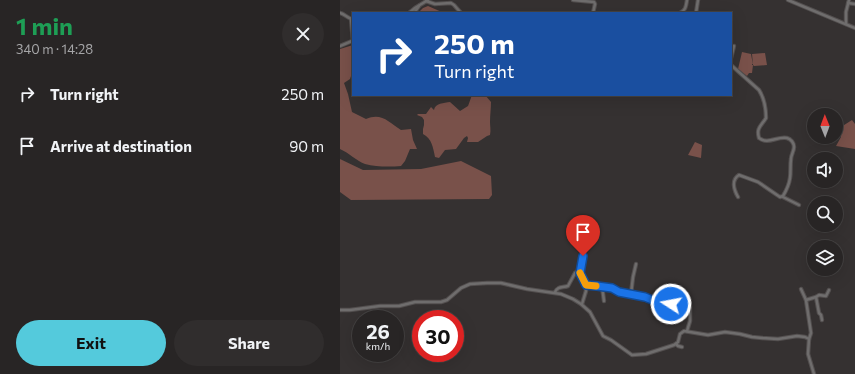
<!DOCTYPE html>
<meta charset="utf-8">
<style>
body{margin:0;font-family:Commissioner,sans-serif;background:#302d2d;color:#f1f3f6;height:100vh;display:flex;flex-direction:column;font-size:15px;white-space:nowrap}
*{box-sizing:border-box;margin:0}
p{font-size:13px;color:#a5a5a7}
.icon{flex:none;width:22px;height:22px;fill:none;stroke:currentColor;stroke-width:2;stroke-linecap:round;stroke-linejoin:round}
.map{position:relative;flex:1;overflow:hidden}
.drawer{display:flex;flex-direction:column;background:#282525;width:340px}
.drawer>*{flex:none}
.top-card{position:absolute;left:12px;top:12px;width:380px;height:84px;border-radius:0px;box-shadow:0 4px 16px #0002,0 0 0 1px #444242;background:#1a4fa0;color:#fff;overflow:hidden}
.needle{width:26px;rotate:359deg}
.controls{position:absolute;left:467px;top:108px;display:grid;gap:8px}
.controls a{display:grid;place-items:center;width:36px;height:36px;border-radius:50%;background:#282525;box-shadow:0 4px 16px #0002,0 0 0 1px #444242;font-size:20px}
.speed{position:absolute;left:12px;top:310px;display:flex;gap:8px;font-size:20px;font-weight:700;text-align:center}
.speed>*{display:grid;place-content:center;width:52px;height:52px;border-radius:50%;background:#282525;box-shadow:0 4px 16px #0002,0 0 0 1px #444242;line-height:1}
.speed small{font-size:10px;font-weight:400}
.speed .limit{border:6px solid #d22;background:#fff;color:#111}
.pin{position:absolute;display:grid;place-items:center;width:34px;height:34px;color:#fff;margin:-41px -17px;border-radius:50% 50% 50% 0;rotate:-45deg;box-shadow:0 0 4px #0007}
.pin .icon{rotate:45deg}
.me{position:absolute;width:44px;margin:-22px;rotate:281deg;stroke-linejoin:round;filter:drop-shadow(0 0 3px #0008)}
.turn{display:flex;align-items:center;gap:14px;height:84px;padding:0 16px;font-size:18px}
.turn .icon{width:52px;height:52px;stroke-width:2.5}
.turn b{display:block;font-size:28px;line-height:34px}
.round{display:grid;place-items:center;flex:none;width:42px;height:42px;border-radius:21px;background:#302d2d}
.overview{display:flex;align-items:center;justify-content:space-between;height:68px;padding:0 16px}
h1{font-size:24px;font-weight:700;line-height:30px;color:#1e9e55}
.button{display:flex;gap:8px;margin-top:auto;padding:8px 16px}
.button a{flex:1;height:46px;border-radius:24px;background:#54cadc;color:#111;font-size:16px;font-weight:700;line-height:46px;text-align:center}
.button a+a{background:#302d2d;color:#f1f3f6}
ul{padding:0;list-style:none}
li{display:flex;align-items:center;gap:12px;height:52px;padding:0 16px}
li div{flex:1}
li b{display:block;font-size:15px}
li em{font-style:normal}
main{display:flex;flex:1;min-height:0}
.map>svg:first-child{display:block}
.green{fill:#79514a}
.lines{fill:none;stroke-linecap:round;stroke-linejoin:round}
.minor-casing{stroke:#534f4f;stroke-width:4.5}
.minor{stroke:#6f6d6d;stroke-width:2.5}
.route-casing{stroke:#114b97;stroke-width:10}
.route{stroke:#1a73e8;stroke-width:7}
.slow{stroke:#f59e0b;stroke-width:7}
</style>
<main>
<section class="drawer">
<div class="overview"><div><h1>1 min</h1><p>340 m · 14:28</p></div><a class="round"><svg class="icon" aria-label="close" viewBox="0 0 24 24"><path d="M6 6l12 12M18 6L6 18"/></svg></a></div>
<ul>
<li><svg class="icon" aria-label="right" viewBox="0 0 24 24"><path d="M7 20v-9h11M14 6l5 5-5 5"/></svg><div><b>Turn right</b></div><em>250 m</em></li>
<li><svg class="icon" aria-label="arrive" viewBox="0 0 24 24"><path d="M6 21V4h12l-3 4 3 4H6"/></svg><div><b>Arrive at destination</b></div><em>90 m</em></li>
</ul>
<div class="button"><a>Exit</a><a>Share</a></div>
</section>
<div class="map">
<svg width="515" height="374" viewBox="0 0 515 374">
<rect width="100%" height="100%" fill="#353131"/>
<g class="green">
<polygon points="88,6 104,13 78,13 83,8"/>
<path d="M13,45V70L10,79L4,83L8,94L12,112L26,119C41,112 49,122 61,130L71,129L73,140L77,149H70L65,161L61,166C50,167 36,167 25,164C17,161 9,153 0,149V49Z"/>
<polygon points="402,52 411,54 413,65 412,54 425,53 427,65 414,66 413,65 412,73 409,73 407,76 398,69"/>
<path d="M132,95H145L151,102C151,108 150,115 150,122C150,126 151,130 150,135L147,136L138,142H127L128,138L127,136L124,138L116,149L105,150L99,158L95,157C93,147 92,139 83,134V129L84,125V120L82,117L77,115L78,114H86L91,107L94,110C95,103 104,103 110,102L120,111L128,106Z"/>
<polygon points="512,120 515,124 515,149 496,146 501,137 501,132 502,133 501,127"/>
<polygon points="355,142 362,145 361,158 348,155"/>
<polygon points="0,159 23,170 81,169 121,161 151,176 152,195 149,199 11,200 0,192"/>
</g>
<g class="lines">
<g class="minor-casing">
<g id="minor">
<polyline points="233,0 254,2 255,4 253,13"/>
<polyline points="448,0 515,28"/>
<polyline points="86,1 95,4 111,3 114,5 121,13"/>
<polyline points="508,3 515,4"/>
<path d="M0,13C5,14 8,19 13,19"/>
<polyline points="69,13 75,8 88,0"/>
<polyline points="74,13 79,6"/>
<path d="M340,13C346,10 346,6 347,0"/>
<polyline points="356,13 358,0"/>
<polyline points="11,19 13,41"/>
<polyline points="506,24 506,12 509,0"/>
<polyline points="0,46 12,41"/>
<polyline points="391,58 394,46"/>
<path d="M391,65L419,90C424,98 426,109 426,118C421,126 416,128 419,138C428,145 437,136 447,138C451,139 454,143 454,147C454,151 451,155 451,159C450,166 451,172 450,178C449,185 446,191 443,196L440,197L418,182L399,175C391,180 394,190 398,197"/>
<polyline points="443,197 459,205"/>
<polyline points="246,285 257,286 272,288 279,292 305,297 312,300 322,303 339,304 350,306 350,321 347,331"/>
<polyline points="262,286 264,301"/>
<polyline points="461,289 466,300 471,333 469,339"/>
<path d="M215,292C218,286 222,288 228,286L235,273L240,270"/>
<polyline points="291,294 293,277 296,264"/>
<polyline points="476,297 479,313 481,315 482,320"/>
<polyline points="466,300 476,297 479,295 486,296 489,290"/>
<polyline points="242,304 246,291 246,285 240,273 243,256"/>
<polyline points="0,310 10,310 40,306 59,306 75,302 101,302 107,300 121,288 130,284 147,283 161,283 187,289 221,294 233,299 241,304 250,312 263,336 271,340 292,355 306,354 334,345 338,342 340,334 344,331 368,335 385,332 400,334 412,337 422,338 438,339 457,336 465,337 469,339 468,354 474,374"/>
<polyline points="336,344 338,346 342,347"/>
</g>
</g>
<use href="#minor" class="minor"/>
</g>
<g class="lines">
<g class="route-casing">
<polyline id="route" points="243,256 240,273 246,285 257,286 272,288 279,292 305,297 317,302 331,304"/>
</g>
<use href="#route" class="route"/>
<polyline class="slow" points="240,273 246,285 256,286"/>
</g>
</svg>
<div class="controls">
<a><svg class="needle" viewBox="-14 -14 28 28"><path d="M0-13l5 13h-10z" fill="#e53935"/><path d="M0 13l5-13h-10z" fill="#a5a5a7"/></svg></a>
<a><svg class="icon" aria-label="sound" viewBox="0 0 24 24"><path d="M4 9h4l5-4v14l-5-4H4zM17 9q2 3 0 6"/></svg></a>
<a><svg class="icon" aria-label="search" viewBox="0 0 24 24"><circle cx="10" cy="10" r="6"/><path d="M15 15l6 6"/></svg></a>
<a><svg class="icon" aria-label="layers" viewBox="0 0 24 24"><path d="M12 4l9 5-9 5-9-5zM3 14l9 5 9-5"/></svg></a>
</div>
<div class="speed"><div>26<small>km/h</small></div><div class="limit">30</div></div>
<div class="pin" style="left:243px;top:256px;background:#d93025"><svg class="icon" aria-label="arrive" viewBox="0 0 24 24"><path d="M6 21V4h12l-3 4 3 4H6"/></svg></div>
<svg class="me" style="left:331px;top:304px" viewBox="-20 -20 40 40"><circle r="17" fill="#1a73e8" stroke="#fff" stroke-width="3"/><path d="M0-11L8 9 0 5-8 9z" fill="#fff"/></svg>
<div class="top-card">
<div class="turn"><svg class="icon" aria-label="right" viewBox="0 0 24 24"><path d="M7 20v-9h11M14 6l5 5-5 5"/></svg><div><b>250 m</b>Turn right</div></div>
</div>
</div>
</main>
